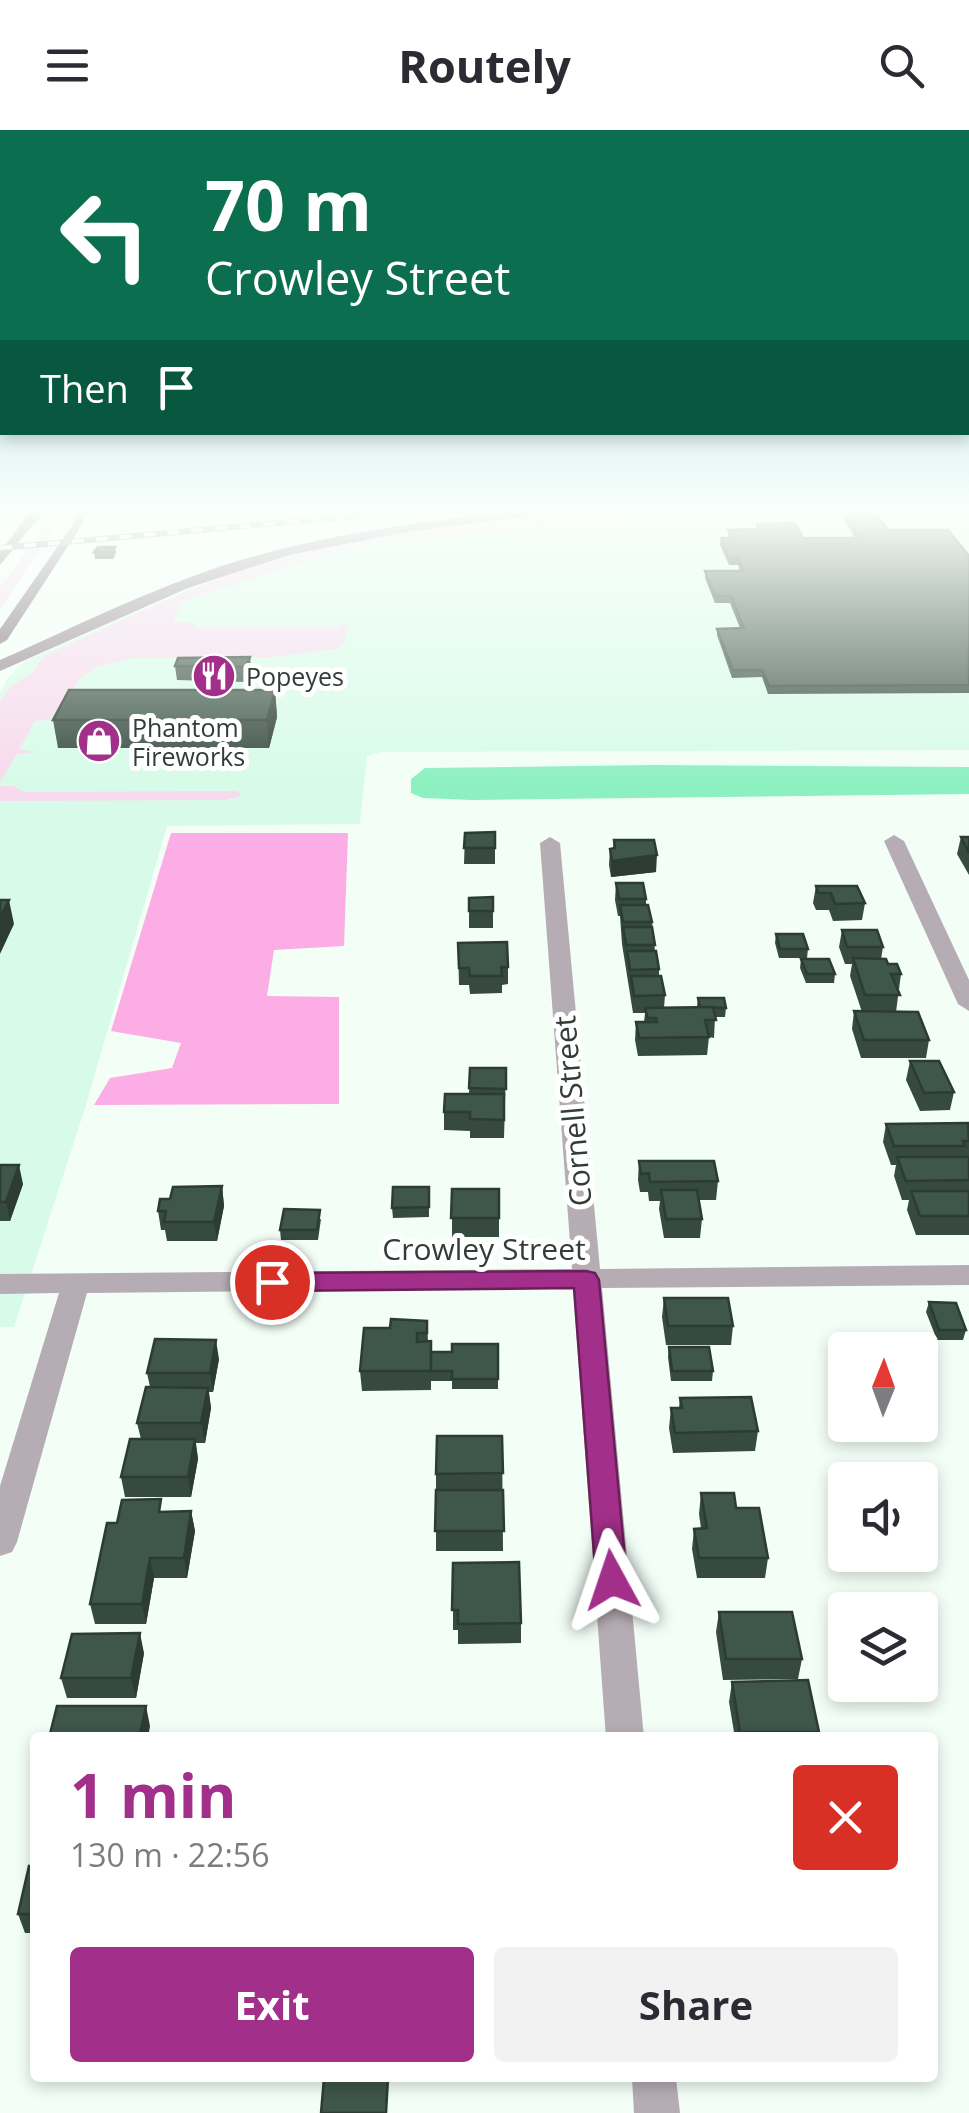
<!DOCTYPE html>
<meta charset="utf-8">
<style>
body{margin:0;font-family:"Open Sans",sans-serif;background:#f2f2f3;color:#2b2b33;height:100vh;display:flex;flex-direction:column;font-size:38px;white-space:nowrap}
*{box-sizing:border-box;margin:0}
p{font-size:32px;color:#7c7c81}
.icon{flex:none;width:55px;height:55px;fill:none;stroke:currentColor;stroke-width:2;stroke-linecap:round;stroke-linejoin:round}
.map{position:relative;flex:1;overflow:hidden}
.details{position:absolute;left:30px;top:1602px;width:908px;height:350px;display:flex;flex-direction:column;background:#fff;border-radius:10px;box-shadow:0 5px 15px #0003}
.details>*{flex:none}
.top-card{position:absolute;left:0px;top:0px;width:970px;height:305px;box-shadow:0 5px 15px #0003;background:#0b6e4f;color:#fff;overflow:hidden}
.needle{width:65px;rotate:1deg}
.controls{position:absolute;left:828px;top:1202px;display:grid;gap:20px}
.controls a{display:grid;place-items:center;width:110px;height:110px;border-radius:10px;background:#fff;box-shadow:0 5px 15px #0003;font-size:50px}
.pin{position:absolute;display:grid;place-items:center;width:85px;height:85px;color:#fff;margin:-42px;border:5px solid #fff;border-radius:50%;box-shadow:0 2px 10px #0007}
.me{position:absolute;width:110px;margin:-55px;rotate:355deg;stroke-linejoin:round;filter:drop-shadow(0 0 8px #0008)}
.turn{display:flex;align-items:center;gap:35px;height:210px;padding:0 40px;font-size:45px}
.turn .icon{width:130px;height:130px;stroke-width:2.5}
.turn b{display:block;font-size:70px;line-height:85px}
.then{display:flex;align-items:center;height:95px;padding:0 40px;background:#0003;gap:20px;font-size:38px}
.round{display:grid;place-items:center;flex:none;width:105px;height:105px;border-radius:10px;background:#f2f2f3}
.headline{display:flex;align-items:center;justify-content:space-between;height:170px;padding:0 40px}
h1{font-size:60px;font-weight:700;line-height:75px;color:#a22f89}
.button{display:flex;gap:20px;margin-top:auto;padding:20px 40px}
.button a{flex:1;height:115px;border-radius:10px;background:#a22f89;color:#fff;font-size:40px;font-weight:700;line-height:115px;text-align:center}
.button a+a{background:#f2f2f3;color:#2b2b33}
header{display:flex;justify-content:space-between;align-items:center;height:130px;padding:0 40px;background:#fff;font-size:45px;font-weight:700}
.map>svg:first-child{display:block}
.built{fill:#d7fbe8}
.green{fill:#f7daee}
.forest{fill:#fdade5}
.water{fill:#8cf0c0}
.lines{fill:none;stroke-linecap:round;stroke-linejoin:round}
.street{fill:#b6acb3;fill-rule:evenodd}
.secondary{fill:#958690;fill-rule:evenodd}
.primary{fill:#7d6b77;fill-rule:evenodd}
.highway{fill:#695462;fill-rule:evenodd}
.rail-casing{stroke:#818c86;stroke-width:6}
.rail{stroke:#fff;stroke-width:4;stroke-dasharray:12;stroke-linecap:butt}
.wall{fill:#364a40}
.shaded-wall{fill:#2c3c34}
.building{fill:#3f564a;stroke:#2c3c34;stroke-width:2.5}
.route{fill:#a22f89;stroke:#691f59;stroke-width:2.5}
.labels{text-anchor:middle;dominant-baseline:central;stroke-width:10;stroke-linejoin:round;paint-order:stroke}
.far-poi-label{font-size:25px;fill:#323d37;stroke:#fff;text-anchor:start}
.street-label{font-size:30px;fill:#323d37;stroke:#fff}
</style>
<header><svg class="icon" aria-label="menu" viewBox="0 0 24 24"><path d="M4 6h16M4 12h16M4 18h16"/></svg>Routely<svg class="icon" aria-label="search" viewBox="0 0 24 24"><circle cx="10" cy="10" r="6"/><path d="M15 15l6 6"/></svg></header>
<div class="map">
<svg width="969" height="1983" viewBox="0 0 969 1983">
<rect width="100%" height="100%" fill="#f3fef7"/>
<polygon class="built" points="628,379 952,379 969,399 969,620 381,622 367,626 360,694 167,696 85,978 14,1197 0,1197 0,563 8,548 25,531 192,458 298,422 431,398"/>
<g class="green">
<polygon points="59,379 65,379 0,480 0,457"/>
<path d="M630,381L640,388L377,414L325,425L191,468L181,473L173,492L194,493L195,498H339L345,492L348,494L345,512L336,519L272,527L134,528L96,537L82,547L49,590L35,591L19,619L34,622L17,624L0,652V571L11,556L31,544L44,526C116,494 186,458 261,434C379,396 507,392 630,381Z"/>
<polygon points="0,656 14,656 24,662 237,661 242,666 225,670 0,671"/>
</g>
<polygon class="forest" points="171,703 348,703 344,816 274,820 267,866 339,867 339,974 94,975 110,948 172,938 181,913 111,901"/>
<polygon class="water" points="654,635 969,637 969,664 472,670 423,668 411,663 411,649 425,638"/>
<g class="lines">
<g class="street">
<polygon points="894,705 904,711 969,850 969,881 958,874 884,711"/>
<polygon points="550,707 560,713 600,1139 969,1135 969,1155 602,1158 644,1608 606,1608 573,1158 87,1163 17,1412 12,1422 0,1426 0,1356 59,1163 0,1164 0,1144 572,1139 540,713"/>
<polygon points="632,1948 676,1948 680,1983 634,1983"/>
</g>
<path class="secondary" d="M544,379H588L412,401L289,425L188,458L0,541V530C79,495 158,455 241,430C339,401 442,388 544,379Z"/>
<g class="primary">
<polygon points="79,386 85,390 7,510 0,514 0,499"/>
<polygon points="26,388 36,391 0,435 0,422"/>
</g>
<g class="highway">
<polygon points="32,379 46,379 35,394 25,394 23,391"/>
<polygon points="80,379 94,379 79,394 72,390"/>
</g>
<g class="rail-casing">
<polyline id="rail" points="0,418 433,379"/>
</g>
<use href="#rail" class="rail"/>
</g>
<g class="wall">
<polygon points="845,384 888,400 969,426 969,563 768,564 762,547 732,548 717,505 717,499 740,498 730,473 715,473 705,448 705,441 740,441 738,435 729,435 720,415 721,408 729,408 728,400 756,400 757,394 803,408 855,408 844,390"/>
<polygon points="115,417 116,423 113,429 95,429 94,422"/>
<polygon points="250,527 251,541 247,552 177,550 175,536"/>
<polygon points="275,560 277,587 269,618 58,618 53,590"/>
<polygon points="495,702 495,734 464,734 465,703"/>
<polygon points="961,707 969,707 969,745 957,724"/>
<polygon points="614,710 656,742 611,747 609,735 610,719 613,718"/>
<polygon points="616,753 646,769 646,775 652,792 655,821 659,839 659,846 665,865 664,878 697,877 698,868 726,878 725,887 715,887 714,908 709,907 707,925 638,926 635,910 636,892 644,892 645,883 633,883 622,814 620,786 618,786 615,770"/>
<polygon points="816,756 865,773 862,790 833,791 829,780 816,780 813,773"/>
<polygon points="493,767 493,798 469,798 469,768"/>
<polygon points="842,800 883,817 881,829 901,844 896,882 929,910 926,928 861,928 852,899 854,881 862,882 850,846 852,834 845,834 839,817"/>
<polygon points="776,804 808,819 807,828 779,828 775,813"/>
<polygon points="458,813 508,837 508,854 502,855 502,863 470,864 469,855 459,855"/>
<polygon points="801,829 835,844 834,853 806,853 800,838"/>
<polygon points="910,931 954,962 950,980 920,981 906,950"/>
<polygon points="470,938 506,938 504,1008 470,1008 470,1001 444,1000 444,982 469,964"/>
<polygon points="886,994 969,996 969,1105 916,1105 907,1080 909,1070 902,1070 894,1046 896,1035 891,1035 883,1012"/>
<polygon points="639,1031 718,1051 716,1070 699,1070 702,1089 700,1108 664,1108 659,1079 660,1071 649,1071 648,1062 640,1062 638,1050"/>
<polygon points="0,1035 23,1054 10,1091 0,1091"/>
<polygon points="222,1056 224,1076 217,1111 167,1111 165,1100 161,1100 158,1081 170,1069"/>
<polygon points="429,1057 429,1087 393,1088 392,1078"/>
<rect x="452" y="1059" width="47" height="48"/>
<polygon points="321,1089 318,1110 281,1110 280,1100"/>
<polygon points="664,1168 733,1196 731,1215 666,1215 662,1187"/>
<polygon points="929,1172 966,1200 963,1210 937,1210 926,1182"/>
<polygon points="427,1191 428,1211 432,1222 452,1222 498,1214 498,1259 452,1259 452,1251 431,1251 431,1260 362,1261 360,1241 390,1198"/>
<polygon points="669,1217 713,1241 712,1251 671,1251 668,1227"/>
<polygon points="219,1229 213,1262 209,1262 211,1278 205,1313 196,1313 198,1329 191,1367 125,1367 121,1347 141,1309 137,1293 150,1257 147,1243"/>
<polygon points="680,1268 758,1301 755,1321 673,1323 669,1298 671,1278 679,1278"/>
<polygon points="502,1306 503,1421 436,1421 436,1344"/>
<polygon points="701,1363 736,1378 768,1428 765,1448 697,1448 692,1419 694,1399 701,1398 699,1384"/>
<polygon points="163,1381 191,1381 195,1401 187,1448 154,1448 146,1494 95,1494 90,1474 117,1393"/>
<polygon points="453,1433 521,1493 521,1513 458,1514 458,1500 453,1500"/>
<polygon points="719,1482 802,1529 798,1549 723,1550 716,1502"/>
<polygon points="144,1523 136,1568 67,1568 61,1548"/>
<polygon points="732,1552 819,1602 817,1608 735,1608 729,1572"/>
<polygon points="35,1737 35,1803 25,1803 18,1784"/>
</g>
<g class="shaded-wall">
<polygon points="250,527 251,541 247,552 246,537"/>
<polygon points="275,560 277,587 269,618 267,590"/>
<polygon points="657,725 656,742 611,747 612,731"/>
<polygon points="9,770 14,794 0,824 0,788"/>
<polygon points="19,1035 23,1054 10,1091 6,1072"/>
<polygon points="222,1056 224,1076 217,1111 214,1092"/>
<polygon points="216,1210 219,1229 213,1262 210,1243"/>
<polygon points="208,1258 211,1278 205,1313 201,1293"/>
<polygon points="195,1309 198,1329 191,1367 188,1347"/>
<polygon points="191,1381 195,1401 187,1448 184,1428"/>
<polygon points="150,1428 154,1448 146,1494 142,1474"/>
<polygon points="140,1503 144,1523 136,1568 131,1548"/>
<polygon points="146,1576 150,1596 148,1608 139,1608"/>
</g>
<g class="building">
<polygon points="845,384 876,384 888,400 948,400 969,426 969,555 769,556 762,540 733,540 717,499 744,498 731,466 715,466 705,441 744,441 738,428 729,428 721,408 732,408 728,400 760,399 757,394 795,393 803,408 860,408"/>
<polygon points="98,417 115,417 112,422 94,422"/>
<polygon points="250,527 246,537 175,536 178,528"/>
<polygon points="69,560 275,560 267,590 53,590"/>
<polygon points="495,702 495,718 464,718 465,703"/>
<polygon points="961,707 969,707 969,723"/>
<polygon points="614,710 654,710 657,725 612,731 610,719 615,718"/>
<polygon points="616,753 643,753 646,769 619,769"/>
<polygon points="816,756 857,756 865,773 835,774 831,763 818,763"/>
<polygon points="493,767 493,781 469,781 469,768"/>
<polygon points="0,770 9,770 0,788"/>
<polygon points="620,775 648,775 652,792 623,792"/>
<polygon points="623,797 652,797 655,815 626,815"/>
<polygon points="842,800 877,800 883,817 847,817"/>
<polygon points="776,804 803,804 808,819 780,819"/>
<polygon points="507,812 508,837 501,837 502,846 470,846 469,838 459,838 458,813"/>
<polygon points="627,821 656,821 659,839 630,840"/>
<polygon points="853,828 886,829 888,834 897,834 901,844 891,844 900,865 865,865"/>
<polygon points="801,829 829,829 835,844 807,844"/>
<polygon points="631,846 661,846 665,865 634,866"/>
<polygon points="698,868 724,868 726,878 700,877"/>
<polygon points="713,877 716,890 705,890 709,907 639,908 636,892 657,892 656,888 648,888 645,878"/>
<polygon points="854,881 918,882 929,910 864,910"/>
<polygon points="910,931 939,931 954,962 924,963"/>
<polygon points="470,938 506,938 506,959 469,958"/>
<polygon points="445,964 504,964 504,990 470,989 470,982 444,982"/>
<polygon points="968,993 969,1011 963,1011 965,1016 894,1016 886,994"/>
<polygon points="897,1027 969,1027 969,1050 906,1051"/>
<polygon points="639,1031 714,1031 718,1051 650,1052 649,1043 641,1044"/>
<polygon points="0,1035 19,1035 6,1072 0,1072"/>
<polygon points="222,1056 214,1092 164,1092 166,1081 158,1081 160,1069 170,1069 173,1057"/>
<polygon points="393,1057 429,1057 429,1077 392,1078"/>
<polygon points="452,1059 499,1059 499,1088 451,1088"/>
<polygon points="661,1060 697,1060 702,1089 666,1089"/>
<polygon points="911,1061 969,1061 969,1086 920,1086"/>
<polygon points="284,1079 320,1080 317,1100 280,1100"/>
<polygon points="664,1168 728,1168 733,1196 668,1196"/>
<polygon points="929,1172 956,1173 966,1200 939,1200"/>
<polygon points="391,1189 427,1191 427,1203 417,1203 417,1212 431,1211 431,1241 360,1241 364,1198 390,1198"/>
<polygon points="155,1209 216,1210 210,1243 147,1243"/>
<polygon points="452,1214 498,1214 498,1249 452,1249 452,1241 431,1241 431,1222 452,1222"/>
<polygon points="669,1217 709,1217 713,1241 672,1241"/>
<polygon points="146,1257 208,1258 201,1293 137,1293"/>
<polygon points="751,1267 758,1301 675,1303 671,1278 682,1278 680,1268"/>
<polygon points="437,1306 502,1306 503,1343 436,1344"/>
<polygon points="130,1309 195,1309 188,1347 121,1347"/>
<polygon points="436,1360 503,1360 504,1401 435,1401"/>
<polygon points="701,1363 734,1363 736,1378 759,1378 768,1428 699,1428 694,1399 707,1398"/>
<polygon points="161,1369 159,1382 191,1381 184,1428 150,1428 142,1474 90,1474 107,1393 117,1393 122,1370"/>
<polygon points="519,1432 521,1493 458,1494 458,1480 452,1480 453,1433"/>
<polygon points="719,1482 792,1482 802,1529 726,1529"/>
<polygon points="140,1503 131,1548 61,1548 72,1504"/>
<polygon points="808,1550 819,1602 740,1602 732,1552"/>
<polygon points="57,1576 146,1576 139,1608 49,1608"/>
<polygon points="29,1736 35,1737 35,1784 18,1784"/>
<polygon points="324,1948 388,1948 386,1983 321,1983"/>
</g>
<linearGradient id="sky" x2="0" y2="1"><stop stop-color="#83ccd8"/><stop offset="0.58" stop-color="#fafffb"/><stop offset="1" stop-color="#fafffb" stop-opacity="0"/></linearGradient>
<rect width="969" height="656" fill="url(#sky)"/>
<polygon class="route" points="586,1141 595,1143 599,1150 627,1450 623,1460 612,1464 600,1460 596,1450 574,1158 272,1161 263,1158 260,1152 263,1146 272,1143"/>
<defs>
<g id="restaurant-disc" transform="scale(2.25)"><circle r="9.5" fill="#a22f89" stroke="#fff"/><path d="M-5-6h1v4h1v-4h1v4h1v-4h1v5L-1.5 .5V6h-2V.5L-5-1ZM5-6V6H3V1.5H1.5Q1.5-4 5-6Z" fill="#fff"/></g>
<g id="shop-disc" transform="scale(2.25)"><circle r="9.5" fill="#a22f89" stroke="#fff"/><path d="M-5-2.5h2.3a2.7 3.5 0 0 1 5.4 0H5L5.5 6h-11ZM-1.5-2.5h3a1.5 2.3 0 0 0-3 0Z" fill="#fff"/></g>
</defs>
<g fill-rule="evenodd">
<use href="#restaurant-disc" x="214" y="546"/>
<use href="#shop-disc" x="99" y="611"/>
</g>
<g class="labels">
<g class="far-poi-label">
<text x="246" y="546">Popeyes</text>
<text x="132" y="597">Phantom<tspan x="132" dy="29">Fireworks</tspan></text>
</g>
<g class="street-label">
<text transform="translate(572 981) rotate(-95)">Cornell Street</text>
<text x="484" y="1118">Crowley Street</text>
</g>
</g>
</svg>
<div class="controls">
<a><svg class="needle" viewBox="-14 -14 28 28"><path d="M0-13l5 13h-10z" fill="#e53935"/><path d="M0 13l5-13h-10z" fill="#7c7c81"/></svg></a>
<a><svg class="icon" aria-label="sound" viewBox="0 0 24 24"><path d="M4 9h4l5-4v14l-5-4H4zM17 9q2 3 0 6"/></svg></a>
<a><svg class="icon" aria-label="layers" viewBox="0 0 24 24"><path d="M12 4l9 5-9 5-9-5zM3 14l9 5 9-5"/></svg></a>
</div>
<div class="pin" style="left:272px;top:1152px;background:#d93025"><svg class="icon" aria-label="arrive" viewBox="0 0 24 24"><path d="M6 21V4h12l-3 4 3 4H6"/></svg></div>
<svg class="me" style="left:612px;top:1450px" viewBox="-20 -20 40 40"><path d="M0-17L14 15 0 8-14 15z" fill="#a22f89" stroke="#fff" stroke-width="4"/></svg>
<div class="top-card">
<div class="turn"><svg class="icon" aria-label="left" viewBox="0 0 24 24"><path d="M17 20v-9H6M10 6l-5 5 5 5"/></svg><div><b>70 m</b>Crowley Street</div></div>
<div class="then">Then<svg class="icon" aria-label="arrive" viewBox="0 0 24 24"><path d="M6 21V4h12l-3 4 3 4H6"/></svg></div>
</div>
<section class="details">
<div class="headline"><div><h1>1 min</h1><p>130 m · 22:56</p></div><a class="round" style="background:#d93025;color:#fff"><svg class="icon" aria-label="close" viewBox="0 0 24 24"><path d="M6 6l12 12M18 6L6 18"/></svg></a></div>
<div class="button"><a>Exit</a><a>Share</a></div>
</section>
</div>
